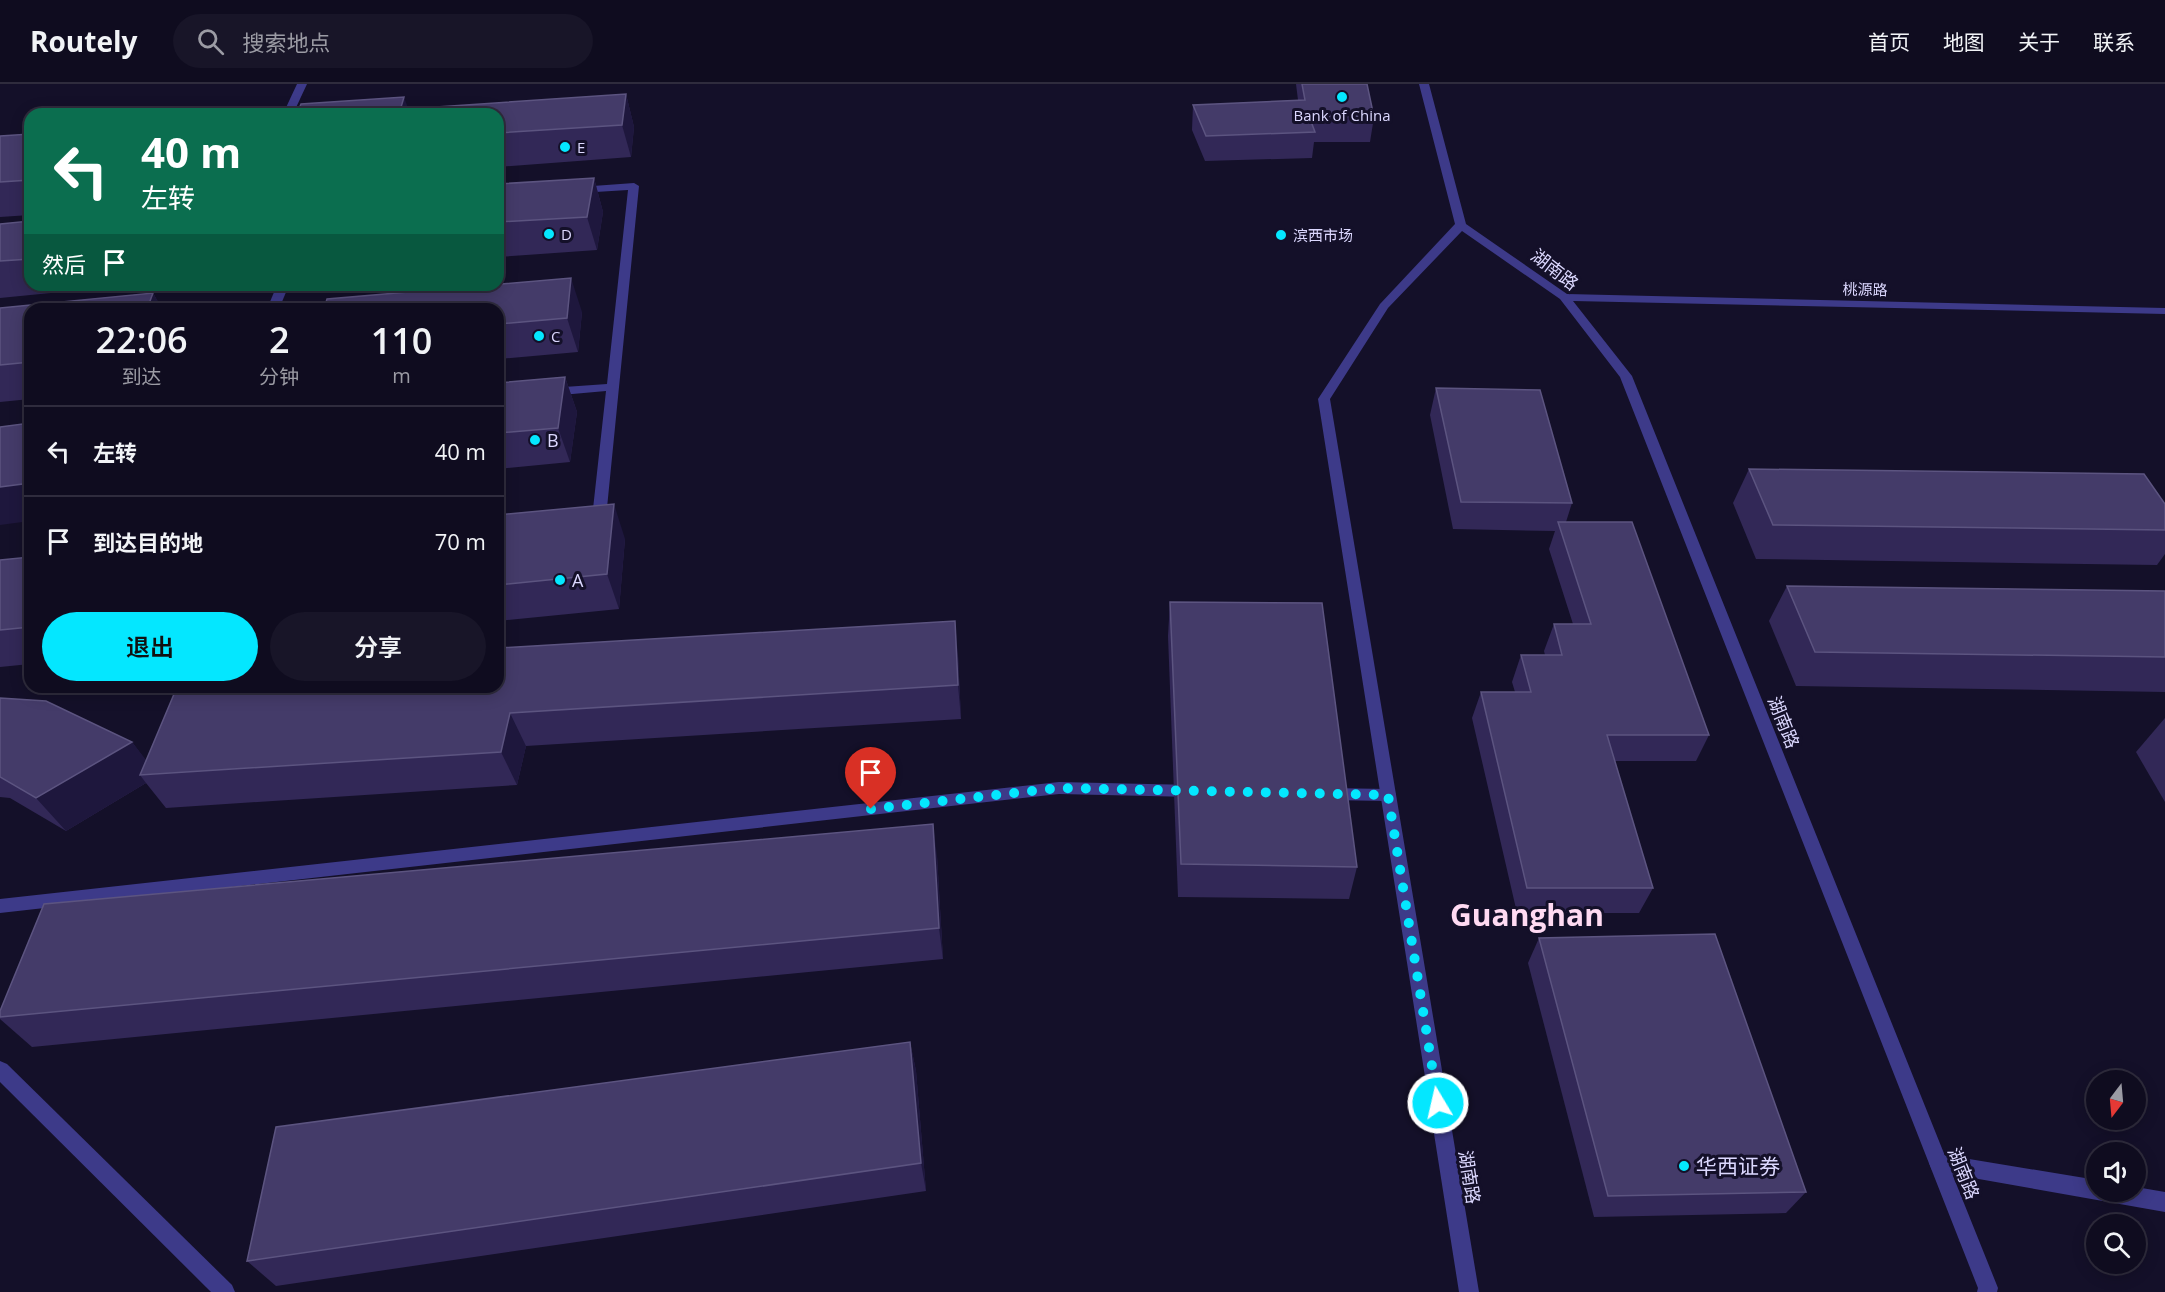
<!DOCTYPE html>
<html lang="zh">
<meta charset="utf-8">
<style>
body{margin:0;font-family:"Open Sans","Noto Sans SC",sans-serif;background:#181528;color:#f1f3f6;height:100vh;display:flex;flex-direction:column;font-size:22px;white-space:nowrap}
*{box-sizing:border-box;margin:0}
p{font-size:20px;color:#9b9ba4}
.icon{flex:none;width:33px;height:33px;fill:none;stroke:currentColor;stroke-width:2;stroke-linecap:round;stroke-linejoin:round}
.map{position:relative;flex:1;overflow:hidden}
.side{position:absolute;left:24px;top:219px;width:480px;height:390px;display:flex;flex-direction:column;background:#0f0c1f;border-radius:18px;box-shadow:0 3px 15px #0003,0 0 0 2px #2f2c3d}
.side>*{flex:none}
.guide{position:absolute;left:24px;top:24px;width:480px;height:183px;border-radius:18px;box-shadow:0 3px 15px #0003,0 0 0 2px #2f2c3d;background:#0b6e4f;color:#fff;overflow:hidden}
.needle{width:39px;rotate:196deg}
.buttons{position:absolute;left:2086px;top:986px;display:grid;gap:12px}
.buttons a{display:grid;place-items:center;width:60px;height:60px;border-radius:50%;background:#0f0c1f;box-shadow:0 3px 15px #0003,0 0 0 2px #2f2c3d;font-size:30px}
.pin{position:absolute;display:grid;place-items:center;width:51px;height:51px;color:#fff;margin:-62px -26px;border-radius:50% 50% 50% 0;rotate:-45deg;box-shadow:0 0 6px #0007}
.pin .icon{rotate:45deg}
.me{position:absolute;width:66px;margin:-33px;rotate:351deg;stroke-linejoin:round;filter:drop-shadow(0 0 4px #0008)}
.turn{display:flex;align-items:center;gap:21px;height:126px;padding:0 18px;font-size:27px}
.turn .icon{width:78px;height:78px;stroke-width:2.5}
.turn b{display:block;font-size:42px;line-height:51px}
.then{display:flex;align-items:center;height:57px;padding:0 18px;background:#0003;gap:12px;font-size:22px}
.eta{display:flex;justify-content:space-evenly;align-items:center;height:102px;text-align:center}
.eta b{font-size:36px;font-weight:600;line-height:42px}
.action{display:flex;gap:12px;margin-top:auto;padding:12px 18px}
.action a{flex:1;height:69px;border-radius:36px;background:#04e7ff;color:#111;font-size:24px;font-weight:600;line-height:69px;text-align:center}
.action a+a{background:#181528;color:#f1f3f6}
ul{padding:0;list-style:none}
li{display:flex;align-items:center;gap:18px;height:90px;padding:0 18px;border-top:2px solid #2f2c3d}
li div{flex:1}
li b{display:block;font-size:22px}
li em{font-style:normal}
header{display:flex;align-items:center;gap:36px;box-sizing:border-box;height:84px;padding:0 30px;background:#0f0c1f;border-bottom:2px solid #2f2c3d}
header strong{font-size:28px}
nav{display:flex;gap:33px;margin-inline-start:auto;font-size:21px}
.search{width:420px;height:54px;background:#181528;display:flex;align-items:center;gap:15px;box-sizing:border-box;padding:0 21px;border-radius:33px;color:#9b9ba4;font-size:22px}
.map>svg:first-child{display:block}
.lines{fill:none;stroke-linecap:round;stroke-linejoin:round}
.service{fill:#3d3a89;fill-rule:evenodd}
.minor{fill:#3d3a89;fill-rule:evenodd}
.wall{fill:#322857}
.shaded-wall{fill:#1e173d}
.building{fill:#443b69;stroke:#5c5480;stroke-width:1.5}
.route{stroke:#04e7ff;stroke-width:10;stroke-dasharray:0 18}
.poi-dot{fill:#04e7ff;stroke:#141029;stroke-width:2}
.labels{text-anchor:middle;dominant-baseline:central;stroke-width:6;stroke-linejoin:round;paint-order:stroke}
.far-poi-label{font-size:15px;fill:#dcd8ff;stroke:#141029;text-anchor:start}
.far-street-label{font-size:15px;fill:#dcd8ff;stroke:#141029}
.street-label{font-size:18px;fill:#dcd8ff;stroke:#141029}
.poi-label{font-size:18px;fill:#dcd8ff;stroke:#141029;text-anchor:start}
.near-poi-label{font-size:21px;fill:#dcd8ff;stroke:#141029;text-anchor:start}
.town-label{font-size:30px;font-weight:bold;fill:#ffdaf2;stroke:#141029}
</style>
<header>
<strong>Routely</strong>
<div class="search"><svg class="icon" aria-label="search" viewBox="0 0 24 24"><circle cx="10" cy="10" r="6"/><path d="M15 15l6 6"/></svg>搜索地点</div>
<nav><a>首页</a><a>地图</a><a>关于</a><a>联系</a></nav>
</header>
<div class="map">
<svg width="2165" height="1208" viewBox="0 0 2165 1208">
<rect width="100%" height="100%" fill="#141029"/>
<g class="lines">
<g class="service">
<polygon points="297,0 307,0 293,30 283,30"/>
<polygon points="634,99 639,102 606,434 599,439 592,434 606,307 550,312 544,308 550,304 607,300 628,106 579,109 574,106 579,103"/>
<polygon points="277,201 289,201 279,225 267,225"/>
<polygon points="1059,698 1193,701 1199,702 1201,707 1199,712 1193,713 1059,710 0,829 0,815"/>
<polygon points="1328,704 1388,705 1394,706 1396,711 1394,716 1388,717 1328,716 1322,715 1320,710 1322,705"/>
<polygon points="0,977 7,980 232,1201 235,1208 211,1208 0,998"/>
<polygon points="1939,1070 2097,1096 2097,1107 2136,1107 2136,1103 2165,1108 2165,1128 1939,1088 1932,1086 1929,1079 1932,1072"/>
</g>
<polygon class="minor" points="1419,0 1429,0 1466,140 1567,210 2165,224 2165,230 1573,217 1632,292 1998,1204 1997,1208 1977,1208 1978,1204 1620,293 1560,215 1462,147 1388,224 1330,315 1479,1208 1459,1208 1318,315 1380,220 1455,140"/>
</g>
<g class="wall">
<polygon points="1296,0 1367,0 1374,33 1370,58 1314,58 1312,74 1205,77 1192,46 1193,21 1298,16"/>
<polygon points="626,10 634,43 631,73 498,83 498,30"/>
<polygon points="30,50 30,131 0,133 0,52"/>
<polygon points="594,94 603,128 597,166 498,173 498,100"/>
<polygon points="30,137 30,201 132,201 0,214 0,140"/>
<polygon points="153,209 162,225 30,225 30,315 0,318 0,224"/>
<polygon points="498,225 582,228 578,268 498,275"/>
<polygon points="565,293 577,328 570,378 498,385 498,299"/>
<polygon points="1436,304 1572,419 1566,438 1709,651 1696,677 1615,677 1653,804 1639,829 1517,829 1472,634 1481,608 1515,608 1512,598 1521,571 1545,571 1544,567 1554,540 1573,540 1549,465 1555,447 1453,445 1430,331"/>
<polygon points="1749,385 2165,446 2165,470 2157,481 1756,475 1733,419"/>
<polygon points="498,431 625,455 619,525 498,537"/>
<polygon points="30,473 30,580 0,583 0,476"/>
<polygon points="1787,502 2165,507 2165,608 1796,602 1769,537"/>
<polygon points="1170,518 1357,783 1349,815 1178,813 1168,552"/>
<polygon points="958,571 961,635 526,662 517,701 166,724 146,699 66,747 10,714 0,713 0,614 132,658 146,677 177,603"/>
<polygon points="2165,634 2165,718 2136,668"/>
<polygon points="937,772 943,875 32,963 0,935 0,927"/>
<polygon points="1539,854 1806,1108 1786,1129 1594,1133 1528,879"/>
<polygon points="910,958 916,987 926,1107 276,1202 247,1177"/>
</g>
<g class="shaded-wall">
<polygon points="626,10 634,43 631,73 622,41"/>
<polygon points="404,13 410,30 399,30"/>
<polygon points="594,94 603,128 597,166 587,133"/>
<polygon points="571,194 582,228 578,268 567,234"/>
<polygon points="153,209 162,225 147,225"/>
<polygon points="565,293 577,328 570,378 558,344"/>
<polygon points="30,399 30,437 0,441 0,403"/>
<polygon points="614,420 625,455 619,525 607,490"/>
<polygon points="955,537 958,571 961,635 958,601"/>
<polygon points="510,629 526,662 517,701 501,668"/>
<polygon points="132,658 157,690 140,691 146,699 66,747 36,714"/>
<polygon points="933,740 937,772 943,875 939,844"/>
<polygon points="910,958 916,987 926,1107 921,1079"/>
</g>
<g class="building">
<polygon points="1302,0 1367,0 1374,33 1309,32 1315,48 1206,52 1193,21 1305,16"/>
<polygon points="626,10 622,41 498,49 498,30 421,30 422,24"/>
<polygon points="404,13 399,30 297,30 301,20"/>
<polygon points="30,50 30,96 0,98 0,52"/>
<polygon points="594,94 587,133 498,138 498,100"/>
<polygon points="30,137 30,175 0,177 0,140"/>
<polygon points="571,194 567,234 498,240 498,225 324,225 327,215"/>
<polygon points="153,209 147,225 30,225 30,278 0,281 0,224"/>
<polygon points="565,293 558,344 498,349 498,299"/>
<polygon points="1436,304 1540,306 1572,419 1461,418"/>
<polygon points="30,339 30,399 0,403 0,343"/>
<polygon points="1749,385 2144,390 2165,420 2165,446 1773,441"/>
<polygon points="614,420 607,490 498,501 498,431"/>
<polygon points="1558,438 1632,438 1709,651 1607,651 1653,804 1527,804 1481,608 1531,608 1521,571 1562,571 1554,540 1591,540"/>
<polygon points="30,473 30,543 0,546 0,476"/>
<polygon points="1787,502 2165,507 2165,573 1815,568"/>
<polygon points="1170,518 1322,519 1357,783 1181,780"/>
<polygon points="955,537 958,601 510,629 501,668 140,691 177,603 498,603 498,564"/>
<polygon points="0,614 46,617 132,658 36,714 0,693"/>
<polygon points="933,740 939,844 0,933 0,927 44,820"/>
<polygon points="1715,850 1806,1108 1608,1112 1539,854"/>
<polygon points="910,958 921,1079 247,1177 276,1043"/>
</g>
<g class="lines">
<polyline class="route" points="871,725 1059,704 1388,711 1438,1019"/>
</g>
<g class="poi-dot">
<circle cx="1342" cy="13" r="6"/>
<circle cx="565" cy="63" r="6"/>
<circle cx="549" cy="150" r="6"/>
<circle cx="1281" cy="151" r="6"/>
<circle cx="539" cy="252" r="6"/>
<circle cx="535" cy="356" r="6"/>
<circle cx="560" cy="496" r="6"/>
<circle cx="1684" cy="1082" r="6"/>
</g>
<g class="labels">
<g class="far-poi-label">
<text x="1342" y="31" text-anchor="middle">Bank of China</text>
<text x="577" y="63">E</text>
<text x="561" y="150">D</text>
<text x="1293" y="151">滨西市场</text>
<text x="551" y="252">C</text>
</g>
<g class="far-street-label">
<text transform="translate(1865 205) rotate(1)">桃源路</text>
</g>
<g class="street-label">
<text transform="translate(1555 185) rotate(38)">湖南路</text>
<text transform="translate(1784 638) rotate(68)">湖南路</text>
<text transform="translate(1964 1089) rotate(68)">湖南路</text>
<text transform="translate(1470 1093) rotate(81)">湖南路</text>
</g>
<g class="poi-label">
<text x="547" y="356">B</text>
<text x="572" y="496">A</text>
</g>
<g class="near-poi-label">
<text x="1696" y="1082">华西证券</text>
</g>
<g class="town-label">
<text x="1527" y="830">Guanghan</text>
</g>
</g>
</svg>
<div class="buttons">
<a><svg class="needle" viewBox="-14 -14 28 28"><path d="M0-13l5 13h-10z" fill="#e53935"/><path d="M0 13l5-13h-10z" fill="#9b9ba4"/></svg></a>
<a><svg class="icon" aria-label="sound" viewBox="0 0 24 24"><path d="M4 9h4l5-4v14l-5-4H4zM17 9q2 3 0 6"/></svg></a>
<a><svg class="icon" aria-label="search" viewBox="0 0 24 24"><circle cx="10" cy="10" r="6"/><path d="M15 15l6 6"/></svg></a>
</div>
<div class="pin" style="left:871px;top:725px;background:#d93025"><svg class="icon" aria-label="arrive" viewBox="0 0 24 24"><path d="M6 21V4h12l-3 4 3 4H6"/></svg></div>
<svg class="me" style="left:1438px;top:1019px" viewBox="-20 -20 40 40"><circle r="17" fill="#04e7ff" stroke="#fff" stroke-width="3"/><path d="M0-11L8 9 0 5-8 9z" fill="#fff"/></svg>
<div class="guide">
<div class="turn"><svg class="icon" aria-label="left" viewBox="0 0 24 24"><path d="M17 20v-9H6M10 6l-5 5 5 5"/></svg><div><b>40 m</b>左转</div></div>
<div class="then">然后<svg class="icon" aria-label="arrive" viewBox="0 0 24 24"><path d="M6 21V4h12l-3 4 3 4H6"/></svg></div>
</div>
<section class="side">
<div class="eta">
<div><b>22:06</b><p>到达</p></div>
<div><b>2</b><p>分钟</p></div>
<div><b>110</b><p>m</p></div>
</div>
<ul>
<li><svg class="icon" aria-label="left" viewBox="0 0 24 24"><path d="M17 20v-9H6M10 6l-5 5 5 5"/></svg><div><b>左转</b></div><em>40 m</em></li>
<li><svg class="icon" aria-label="arrive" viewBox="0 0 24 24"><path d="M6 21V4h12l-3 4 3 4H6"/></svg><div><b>到达目的地</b></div><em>70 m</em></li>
</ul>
<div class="action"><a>退出</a><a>分享</a></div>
</section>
</div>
